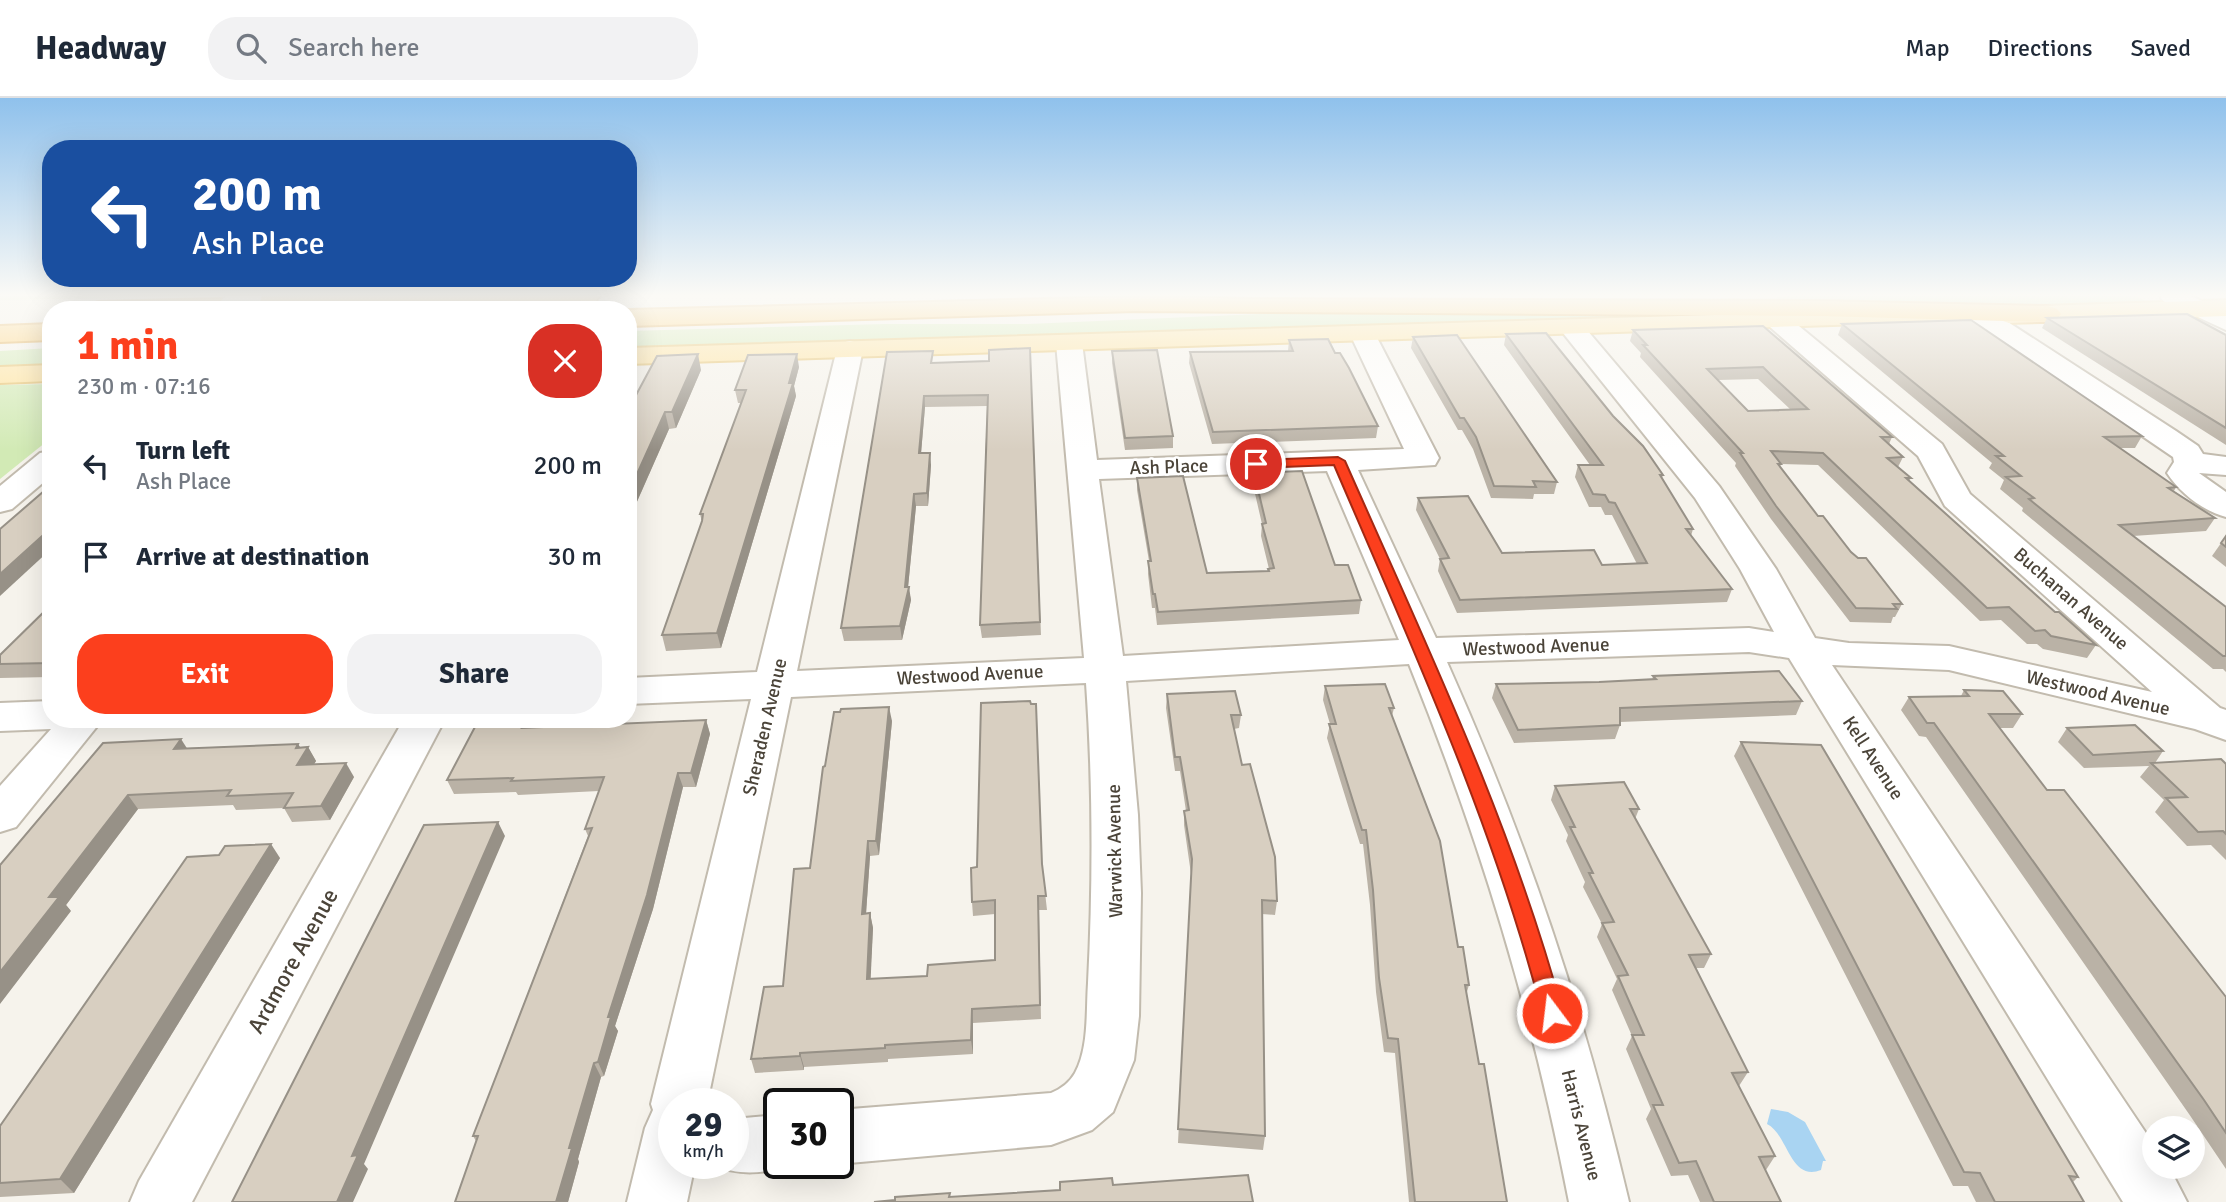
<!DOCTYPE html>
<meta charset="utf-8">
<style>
body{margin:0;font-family:Signika,sans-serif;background:#f2f2f3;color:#1f2937;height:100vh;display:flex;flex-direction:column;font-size:26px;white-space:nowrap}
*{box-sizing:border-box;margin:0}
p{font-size:23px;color:#747a83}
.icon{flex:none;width:38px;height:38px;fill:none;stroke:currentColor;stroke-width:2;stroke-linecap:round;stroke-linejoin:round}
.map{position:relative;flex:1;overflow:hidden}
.details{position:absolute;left:42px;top:203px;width:595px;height:427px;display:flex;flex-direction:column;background:#fff;border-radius:28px;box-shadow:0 7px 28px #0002}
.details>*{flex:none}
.hud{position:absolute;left:42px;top:42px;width:595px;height:147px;border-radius:28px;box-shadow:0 7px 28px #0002;background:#1a4fa0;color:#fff;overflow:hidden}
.controls{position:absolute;left:2142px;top:1018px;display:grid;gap:14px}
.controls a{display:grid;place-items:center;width:63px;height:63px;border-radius:50%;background:#fff;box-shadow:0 7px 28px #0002;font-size:35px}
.speed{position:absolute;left:658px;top:990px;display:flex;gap:14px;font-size:35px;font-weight:700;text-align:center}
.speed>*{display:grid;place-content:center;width:91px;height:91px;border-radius:50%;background:#fff;box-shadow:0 7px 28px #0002;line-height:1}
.speed small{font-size:18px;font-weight:400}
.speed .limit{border:4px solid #111;border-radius:10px;background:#fff;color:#111}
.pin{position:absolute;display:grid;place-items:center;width:60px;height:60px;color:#fff;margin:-30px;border:4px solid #fff;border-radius:50%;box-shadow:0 2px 7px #0007}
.me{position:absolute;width:77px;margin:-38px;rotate:345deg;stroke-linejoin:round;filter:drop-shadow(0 0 5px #0008)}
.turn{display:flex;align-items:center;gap:24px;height:147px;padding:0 35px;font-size:32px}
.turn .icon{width:91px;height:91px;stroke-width:2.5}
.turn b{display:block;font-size:49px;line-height:60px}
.round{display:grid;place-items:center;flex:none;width:74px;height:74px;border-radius:28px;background:#f2f2f3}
.head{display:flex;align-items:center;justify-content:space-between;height:119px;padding:0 35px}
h1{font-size:42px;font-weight:700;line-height:52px;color:#fc3f1d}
.cta{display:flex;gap:14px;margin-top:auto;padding:14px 35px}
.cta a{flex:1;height:80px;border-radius:28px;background:#fc3f1d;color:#fff;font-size:28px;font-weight:700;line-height:80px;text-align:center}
.cta a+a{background:#f2f2f3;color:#1f2937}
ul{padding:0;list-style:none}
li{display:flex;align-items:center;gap:21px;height:91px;padding:0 35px}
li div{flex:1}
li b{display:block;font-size:26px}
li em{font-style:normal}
header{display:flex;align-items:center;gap:42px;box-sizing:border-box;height:98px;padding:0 35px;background:#fff;border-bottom:2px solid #e0e1e3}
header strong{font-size:33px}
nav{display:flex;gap:38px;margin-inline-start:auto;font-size:24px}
.search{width:490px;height:63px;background:#f2f2f3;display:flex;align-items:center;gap:18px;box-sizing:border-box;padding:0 24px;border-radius:28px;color:#747a83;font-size:26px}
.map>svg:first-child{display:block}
.green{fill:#d2eab5}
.water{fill:#a9d4f2}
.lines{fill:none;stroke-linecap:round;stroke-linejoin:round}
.minor-casing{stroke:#c2bbae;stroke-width:4}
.major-casing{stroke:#e6c16a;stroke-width:4}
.highway-casing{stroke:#e0a43c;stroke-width:4}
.minor{fill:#fff;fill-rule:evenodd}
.major{fill:#ffe39c;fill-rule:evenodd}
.highway{fill:#ffcf6e;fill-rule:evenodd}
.minor-bridge-casing{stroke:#c2bbae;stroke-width:30;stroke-linecap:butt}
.minor-bridge{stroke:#fff;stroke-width:27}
.wall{fill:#bab2a6;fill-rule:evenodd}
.shaded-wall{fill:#979187}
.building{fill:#d8cfc1;stroke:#979187;stroke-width:2;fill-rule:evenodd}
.route{fill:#fc3f1d;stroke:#a42913;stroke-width:2}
.labels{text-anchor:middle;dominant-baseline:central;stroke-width:5;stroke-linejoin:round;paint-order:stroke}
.street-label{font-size:19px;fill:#4b4439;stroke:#fff}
.near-street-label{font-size:23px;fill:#4b4439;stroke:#fff}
</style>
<header>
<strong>Headway</strong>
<div class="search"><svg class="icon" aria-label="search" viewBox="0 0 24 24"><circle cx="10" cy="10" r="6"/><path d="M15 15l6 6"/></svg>Search here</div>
<nav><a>Map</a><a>Directions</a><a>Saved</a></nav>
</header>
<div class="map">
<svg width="2226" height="1104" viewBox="0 0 2226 1104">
<rect width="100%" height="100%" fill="#f6f3ec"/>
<g class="green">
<polygon points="0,198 202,198 0,202"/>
<polygon points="1841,198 2136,198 2150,205 2051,209 1614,206 1740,200 1747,207 1782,206 1776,199"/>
<polygon points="1260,216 1747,217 628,251 628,233 885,226 1028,226"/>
<polygon points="51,250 51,270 0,272 0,253"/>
<polygon points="51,286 51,340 0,381 0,287"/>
</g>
<path class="water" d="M1771,1011L1788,1014L1805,1024L1826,1063H1823L1821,1072C1790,1084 1788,1036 1767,1026Z"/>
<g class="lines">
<g class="minor-casing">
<g id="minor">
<polygon points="2160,198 2191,198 2226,214 2226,232 2163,203"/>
<path d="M1982,210L1991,213L2176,333L2198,348L2203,356L2226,359V377L2199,375L2226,394V419C2203,413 2180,395 2167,375L2174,364L2173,359L1973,223L1969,218L1973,213Z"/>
<path d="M1779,216L1788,219L1942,346L1970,396L2220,610L2226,612V642L2195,631L1949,572L1832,567L2154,1047V1069H2169L2187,1104H2123L1789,560L1749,554L1447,564C1527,743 1584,913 1629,1104H1569C1532,914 1481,745 1409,566L1126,583L1138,717L1141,795L1139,918L1134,962L1113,1014L1092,1032L1051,1047L838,1066V1012L1051,995C1061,991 1070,984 1075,975C1089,949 1086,913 1088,885C1093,785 1093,686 1086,585L791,599L707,1006H674V1066H695L687,1104H627L645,1030L653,1012L651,1006L751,601L628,606V580L757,574L837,251L841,245L850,243L859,245L863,251L797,573L1084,560L1056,245L1060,239L1069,237L1078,239L1082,245L1097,362L1404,351L1350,236L1354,230L1363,228L1372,230L1439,360L1435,367L1358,372L1436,540L1749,530L1774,534L1740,471L1695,400L1559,230L1563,225L1572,222L1581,225L1719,388L1776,471L1815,540L1849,545L1949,548L2152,594L1945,408L1918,358L1770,229L1766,224L1770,219ZM1327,373L1399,542L1123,558L1099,381Z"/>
<polygon points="51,353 51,378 12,411 0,414 0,388 40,355"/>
<polygon points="51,603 51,621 103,621 16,729 0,734 0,688 51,631 0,633 0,605"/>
<polygon points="404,621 445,621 192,1104 130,1104 139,1083"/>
<path d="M779,1017V1066H793C767,1076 738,1078 713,1067L733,1066V1021Z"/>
</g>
</g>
<g class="major-casing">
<g id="major">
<polygon points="2226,202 2226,218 2009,225 2000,222 1996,217 2000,212 2009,209"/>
<polygon points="1949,210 1958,213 1962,218 1958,223 628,266 628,250"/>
<polygon points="51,267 51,283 0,285 0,269"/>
</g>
</g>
<g class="highway-casing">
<g id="highway">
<polygon points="339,198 599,198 596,203 587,205 368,212 86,212 89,207 98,204"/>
<polygon points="1158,198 1250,201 1820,203 2048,208 2057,211 2061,216 2057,221 2048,224 1820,218 1135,213 628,228 628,212"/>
<polygon points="51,226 51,242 0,244 0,228"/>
</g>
</g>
<use href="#minor" class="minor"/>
<use href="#major" class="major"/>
<use href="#highway" class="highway"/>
<g class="minor-bridge-casing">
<polyline id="minor-bridge" points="231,212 248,198"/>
</g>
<use href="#minor-bridge" class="minor-bridge"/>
</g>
<g class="wall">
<polygon points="2047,220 2226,237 2226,347 2042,230"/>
<polygon points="1842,226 2142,338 2135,350 2120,350 2176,389 2174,393 2215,420 2206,433 2133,438 2226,509 2226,574 2223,571 2213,571 2022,413 2023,410 2000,391 2004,382 1989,370 1992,365 1838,237"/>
<path d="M1763,228L1892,339L1889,346L1903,359L1898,369L1911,380L1909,383L2055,514L2096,547L2087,560L2043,551L2037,546H2027L2001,522L1980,523L1818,367L1781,366L1780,369L1818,418L1851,454L1902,506L1895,519H1893L1891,525L1850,524L1771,421L1735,368L1736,365L1640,259L1641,255L1630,243L1633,232ZM1758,281L1791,312L1748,313L1718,282Z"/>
<polygon points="1506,236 1613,318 1663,377 1662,380 1693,431 1691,438 1732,491 1727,504 1457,515 1438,473 1440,461 1416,412 1418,400 1502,455 1602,467 1637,466 1612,417 1605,417 1601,409 1589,409 1575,379 1578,367 1590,367 1504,247"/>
<polygon points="1413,239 1557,384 1554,396 1534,396 1533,401 1491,400 1473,351 1462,332 1458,332 1411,250"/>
<polygon points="1289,242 1335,255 1378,328 1376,340 1212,346 1189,265 1190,254 1288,253"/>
<polygon points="1030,250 1041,537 982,540 980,527 987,308 925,309 921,355 931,367 928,408 916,408 908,489 911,502 902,542 844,543 841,530 934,265 989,263"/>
<polygon points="1112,253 1173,338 1173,350 1125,352 1112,265"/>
<polygon points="799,269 794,288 796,298 721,550 666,553 662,537 702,424 700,416 741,305 738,305 735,292"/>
<polygon points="701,272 676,330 669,331 628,424 628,312"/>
<polygon points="1254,375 1335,467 1361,502 1359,516 1157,527 1155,510 1152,510 1148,476 1149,463 1137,392 1137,380 1207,475 1268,473 1269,471 1261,438 1262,426 1253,387"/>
<polygon points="2226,438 2226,469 2212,458"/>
<polygon points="51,507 51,579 0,580 0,557"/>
<polygon points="1653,578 1802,603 1796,617 1620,624 1620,627 1615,641 1514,645 1492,600 1496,586 1599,584 1652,582"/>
<polygon points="1325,588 1394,610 1392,618 1469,887 1466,897 1479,966 1507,1104 1409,1104 1395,955 1384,954 1376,894 1370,807 1363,746 1360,746 1327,640 1330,626 1323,602"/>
<polygon points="1964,592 2022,616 2013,630 2000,630 2047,692 2226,899 2226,1071 2189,1016 1926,639 1919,638 1901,612 1909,599 1961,598"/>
<polygon points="1167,596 1241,617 1239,630 1234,631 1242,667 1277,803 1275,817 1262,816 1265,1038 1263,1052 1178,1045 1191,776 1184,727 1184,713 1186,713 1180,673 1175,673 1166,610"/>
<polygon points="706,622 710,636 696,689 683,689 653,811 615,928 618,933 604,978 601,979 578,1061 579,1064 568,1104 455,1104 476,1043 473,1038 588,738 585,731 599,693 518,697 516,694 454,696 447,682 527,630"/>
<polygon points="892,623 879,757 870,758 866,816 870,815 873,830 870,881 927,878 995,862 995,816 973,818 972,804 1042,768 1047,812 1039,812 1041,921 973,925 973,956 888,961 888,964 804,969 804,972 755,975 751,961 783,888 810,770 825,668"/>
<polygon points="2067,630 2163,653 2155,665 2226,666 2226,762 2211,747 2187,748 2155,714 2164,702 2140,679 2149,668 2084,670 2058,644"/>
<polygon points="1741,644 2078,1079 2073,1084 2084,1104 1976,1104 1968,1088 1953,1088 1734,658"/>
<polygon points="298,646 300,649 308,649 316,663 314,666 354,679 330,722 292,724 284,710 236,712 233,707 138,711 66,807 71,813 0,767 187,650"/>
<polygon points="1555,688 1639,711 1635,721 1711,856 1704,870 1695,870 1748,974 1739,988 1775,1058 1766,1072 1765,1072 1781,1104 1700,1104 1688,1077 1671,1078 1646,1021 1651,1011 1626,951 1632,938 1612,892 1617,881 1597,839 1602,826 1583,789 1585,784 1566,743 1568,737 1551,702"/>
<polygon points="219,757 280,760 74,1095 0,1099 0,1028"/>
</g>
<g class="shaded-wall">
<polygon points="698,256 701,272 676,330 672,314"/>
<polygon points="797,256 799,269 794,288 796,298 721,550 717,535"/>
<polygon points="924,298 925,309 920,367 919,355"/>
<polygon points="665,314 669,331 628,424 628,396"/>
<polygon points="930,355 931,367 928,408 927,395"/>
<polygon points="914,396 916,408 907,500 909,489 911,502 902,542 900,528"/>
<polygon points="51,430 51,451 0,498 0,476"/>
<polygon points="889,609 892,623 879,757 876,743"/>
<polygon points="706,622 710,636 696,689 691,675"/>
<polygon points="181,641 190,655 174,651"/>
<polygon points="298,646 304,656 308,649 316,663 305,681 297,667 296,650"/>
<polygon points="346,665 354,679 330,722 321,708"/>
<polygon points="678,675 683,689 653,811 615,928 618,933 604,978 598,964 608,919"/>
<polygon points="128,697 138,711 66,807 71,813 0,906 0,874 49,799"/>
<polygon points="498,724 505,738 364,1066 368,1071 353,1104 337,1104 352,1058"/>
<polygon points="868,743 870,758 865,830 862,816"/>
<polygon points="271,746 280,760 74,1095 60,1081"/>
<polygon points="870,815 873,830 870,895 867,881"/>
<polygon points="972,911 973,925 973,956 971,942"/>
<polygon points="800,955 804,969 804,972 800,958"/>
<polygon points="594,965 601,979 578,1061 579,1064 568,1104 556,1104 569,1050"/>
</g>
<g class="building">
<polygon points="2187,216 2226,237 2226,330 2047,220"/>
<polygon points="1971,222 2142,338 2104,339 2176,389 2168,390 2215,420 2119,427 2226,509 2226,558 2223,558 2029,401 2034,400 2006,379 2021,378 1996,358 2004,358 1842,226"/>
<path d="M1763,228L1892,339H1881L1903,359L1887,360L1911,380H1906L2055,514H2059L2096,547L2051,538L2045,532L2035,533L2009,509L1987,510L1823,355L1771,353L1781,366H1778L1818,418H1823L1851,454L1858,460H1866L1902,506H1893L1897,511L1856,510L1776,408L1740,355H1743L1643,247H1647L1633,232ZM1763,269L1771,277L1808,311L1748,313L1707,271Z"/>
<polygon points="1546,235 1613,318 1643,348 1663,377 1660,377 1693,431 1686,431 1732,491 1460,502 1440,461 1449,460 1418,400 1468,398 1502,455 1594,452 1602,467 1647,465 1615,405 1609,404 1605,397 1593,396 1578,367 1603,367 1506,236"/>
<polygon points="1457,237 1557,384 1533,383 1536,389 1494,388 1476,339 1464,320 1460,320 1413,239"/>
<polygon points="1328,241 1335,255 1340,255 1349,270 1378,328 1213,334 1190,254 1293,253 1289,242"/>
<polygon points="1030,250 1040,524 980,527 988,297 924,298 919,355 930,355 927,395 914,396 905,489 909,489 900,528 841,530 887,254 933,253 931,265 989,263 989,252"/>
<polygon points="1157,252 1173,338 1125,340 1112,253"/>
<polygon points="698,256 672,314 665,314 628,396 628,312 657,258"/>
<polygon points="797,256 789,285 793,285 717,535 662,537 702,423 703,416 700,416 746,292 735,292 748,257"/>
<polygon points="1302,373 1335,467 1348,467 1361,502 1158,514 1155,496 1153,496 1148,463 1151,463 1137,380 1183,378 1207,475 1269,473 1268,471 1274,470 1262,426 1266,425 1254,375"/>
<polygon points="51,387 51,430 0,476 0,431"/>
<polygon points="2226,438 2226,449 2221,445"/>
<polygon points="51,507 51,565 0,566 0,557"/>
<polygon points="1779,573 1802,603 1620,610 1620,627 1518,632 1496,586 1599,584 1656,581 1653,578"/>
<polygon points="1385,586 1394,610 1389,610 1440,743 1458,849 1463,849 1469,887 1465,887 1479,966 1484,966 1507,1104 1415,1104 1398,941 1388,940 1379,880 1373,792 1366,732 1362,732 1329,626 1336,626 1325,588"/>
<polygon points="1964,592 2003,593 2022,616 1989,616 2047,692 2064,692 2226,899 2226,1035 2204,1002 1934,625 1927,625 1909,599 1969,598"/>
<polygon points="1235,593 1241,617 1231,617 1242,667 1250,666 1275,759 1277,803 1262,802 1265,1038 1178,1031 1192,761 1184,713 1189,712 1180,659 1175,659 1167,596"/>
<polygon points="1030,603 1031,606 1036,606 1042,766 1046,798 1038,798 1040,907 972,911 971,942 885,947 885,950 800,955 800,958 751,961 764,889 783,888 794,771 810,770 823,669 825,668 834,614 840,614 841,611 889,609 876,743 868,743 862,816 870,815 867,881 927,878 928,867 995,862 995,802 972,804 971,770 977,769 981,605"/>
<polygon points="706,622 691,675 678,675 647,797 608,919 611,919 598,964 594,965 569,1050 572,1050 556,1104 455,1104 478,1038 473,1038 592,730 585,731 604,679 511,683 513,680 447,682 476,627 525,625 522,630"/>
<polygon points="2135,627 2163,653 2093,657 2067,630"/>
<polygon points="181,641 174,651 298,646 296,650 308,649 297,667 346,665 321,708 284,710 293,695 227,698 231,692 128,697 49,799 59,799 0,874 0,767 103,645"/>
<polygon points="1741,644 1821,647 2078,1079 2069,1078 2084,1104 1995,1104 1980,1075 1964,1074"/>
<polygon points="2221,661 2226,666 2226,736 2223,733 2198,734 2166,700 2187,699 2151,665"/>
<polygon points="1624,684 1639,711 1630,711 1711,856 1689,857 1748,974 1732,975 1775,1058 1759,1059 1781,1104 1714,1104 1696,1063 1679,1065 1653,1007 1663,1007 1632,937 1644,937 1618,878 1628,877 1602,825 1614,824 1589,775 1593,775 1570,729 1575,729 1555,688"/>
<polygon points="498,724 352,1058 358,1057 337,1104 232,1104 424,727"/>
<polygon points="271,746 60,1081 0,1085 0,1028 187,759 219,757 225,748"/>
<polygon points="1248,1077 1253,1104 874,1104 895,1102 895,1099 950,1095 949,1099 1060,1092 1060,1084 1112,1080 1113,1087"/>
</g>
<linearGradient id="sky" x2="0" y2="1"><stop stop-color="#8fc1ec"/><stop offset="0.56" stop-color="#fbfaf6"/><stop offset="1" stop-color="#fbfaf6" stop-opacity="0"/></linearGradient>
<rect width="2226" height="352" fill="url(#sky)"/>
<path class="route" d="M1338,359L1345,363C1425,544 1511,723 1563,915L1560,922L1552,925L1545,922L1542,915C1493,725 1411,547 1334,367L1256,370L1250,366L1256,362Z"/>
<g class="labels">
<g class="street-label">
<text transform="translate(1169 369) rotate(-2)">Ash Place</text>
<text transform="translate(2071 501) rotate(41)">Buchanan Avenue</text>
<text transform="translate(1536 549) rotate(-2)">Westwood Avenue</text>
<text transform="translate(970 577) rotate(-3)">Westwood Avenue</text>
<text transform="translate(2098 595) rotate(13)">Westwood Avenue</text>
<text transform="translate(765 629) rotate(-77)">Sheraden Avenue</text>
<text transform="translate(1873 660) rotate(57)">Kell Avenue</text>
<text transform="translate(1115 753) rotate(-91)">Warwick Avenue</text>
<text transform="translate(1581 1027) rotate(76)">Harris Avenue</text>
</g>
<g class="near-street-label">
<text transform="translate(293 863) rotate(-61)">Ardmore Avenue</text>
</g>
</g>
</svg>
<div class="controls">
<a><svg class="icon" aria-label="layers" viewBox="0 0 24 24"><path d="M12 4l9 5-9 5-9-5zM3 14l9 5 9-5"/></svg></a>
</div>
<div class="speed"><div>29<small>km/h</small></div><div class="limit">30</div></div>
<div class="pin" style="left:1256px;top:366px;background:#d93025"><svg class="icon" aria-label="arrive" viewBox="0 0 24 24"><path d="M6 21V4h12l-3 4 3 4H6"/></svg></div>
<svg class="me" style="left:1552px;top:915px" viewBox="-20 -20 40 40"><circle r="17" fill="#fc3f1d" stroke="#fff" stroke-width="3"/><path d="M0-11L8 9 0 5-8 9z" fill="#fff"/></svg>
<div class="hud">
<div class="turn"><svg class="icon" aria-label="left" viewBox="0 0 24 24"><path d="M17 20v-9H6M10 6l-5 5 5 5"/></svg><div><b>200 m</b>Ash Place</div></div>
</div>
<section class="details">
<div class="head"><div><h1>1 min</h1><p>230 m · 07:16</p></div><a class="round" style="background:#d93025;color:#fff"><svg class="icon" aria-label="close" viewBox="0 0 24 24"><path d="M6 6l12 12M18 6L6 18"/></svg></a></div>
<ul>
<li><svg class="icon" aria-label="left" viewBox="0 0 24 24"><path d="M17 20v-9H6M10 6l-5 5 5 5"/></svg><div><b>Turn left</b><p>Ash Place</p></div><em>200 m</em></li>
<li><svg class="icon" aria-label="arrive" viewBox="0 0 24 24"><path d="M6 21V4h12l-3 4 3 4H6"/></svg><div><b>Arrive at destination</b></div><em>30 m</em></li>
</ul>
<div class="cta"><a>Exit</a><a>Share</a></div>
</section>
</div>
